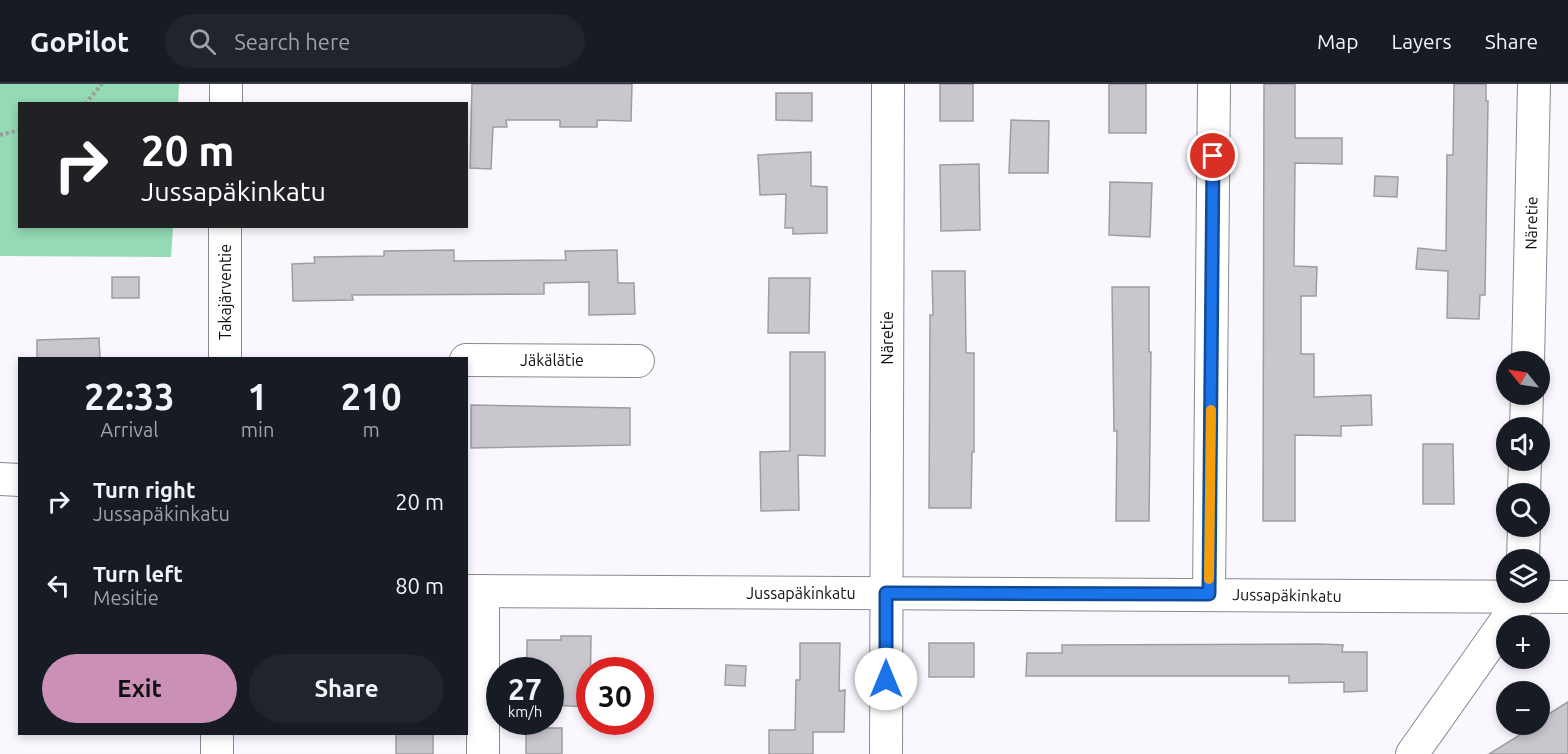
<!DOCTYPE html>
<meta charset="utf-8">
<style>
body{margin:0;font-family:Ubuntu,sans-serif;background:#20242c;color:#f1f3f6;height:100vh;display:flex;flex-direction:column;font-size:22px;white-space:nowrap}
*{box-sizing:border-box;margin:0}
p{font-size:20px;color:#9ea1a6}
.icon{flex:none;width:33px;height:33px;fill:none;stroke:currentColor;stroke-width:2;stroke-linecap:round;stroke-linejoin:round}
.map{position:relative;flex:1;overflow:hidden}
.sheet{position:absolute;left:18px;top:273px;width:450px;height:378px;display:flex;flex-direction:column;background:#171b24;border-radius:0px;box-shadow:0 3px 9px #0003}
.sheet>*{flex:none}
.hud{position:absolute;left:18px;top:18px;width:450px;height:126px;border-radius:0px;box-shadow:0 3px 9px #0003;background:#202124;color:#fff;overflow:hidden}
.needle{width:39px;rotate:300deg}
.fabs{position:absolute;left:1496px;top:267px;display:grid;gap:12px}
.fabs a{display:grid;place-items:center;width:54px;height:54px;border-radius:50%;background:#171b24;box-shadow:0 3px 9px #0003;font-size:30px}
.speed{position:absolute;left:486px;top:573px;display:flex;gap:12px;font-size:30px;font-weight:700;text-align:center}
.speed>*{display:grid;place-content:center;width:78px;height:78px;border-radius:50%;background:#171b24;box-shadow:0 3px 9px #0003;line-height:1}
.speed small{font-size:15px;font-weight:400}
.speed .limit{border:9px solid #d22;background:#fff;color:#111}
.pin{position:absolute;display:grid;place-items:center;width:51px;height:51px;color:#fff;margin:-26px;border:3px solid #fff;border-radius:50%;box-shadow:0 2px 6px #0007}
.me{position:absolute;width:66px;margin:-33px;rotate:0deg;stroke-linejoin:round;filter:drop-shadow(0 0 4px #0008)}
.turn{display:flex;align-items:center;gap:21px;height:126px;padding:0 24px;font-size:27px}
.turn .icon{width:78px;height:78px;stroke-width:2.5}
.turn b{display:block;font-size:42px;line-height:51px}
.eta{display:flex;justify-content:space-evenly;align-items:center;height:102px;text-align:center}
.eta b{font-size:36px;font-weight:600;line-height:42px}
.primary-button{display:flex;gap:12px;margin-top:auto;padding:12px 24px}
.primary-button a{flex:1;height:69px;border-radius:36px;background:#cb90b5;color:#111;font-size:24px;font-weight:600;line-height:69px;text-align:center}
.primary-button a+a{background:#20242c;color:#f1f3f6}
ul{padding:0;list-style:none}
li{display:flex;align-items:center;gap:18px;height:84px;padding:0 24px}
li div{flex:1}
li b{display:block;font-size:22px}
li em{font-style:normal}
header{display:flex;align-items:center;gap:36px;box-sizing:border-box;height:84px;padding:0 30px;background:#171b24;border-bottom:2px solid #363941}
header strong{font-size:28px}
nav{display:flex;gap:33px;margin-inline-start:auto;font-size:21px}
.search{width:420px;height:54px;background:#20242c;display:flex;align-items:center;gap:15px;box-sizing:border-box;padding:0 21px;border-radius:33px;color:#9ea1a6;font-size:22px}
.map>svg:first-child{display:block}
.forest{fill:#94dab4}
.building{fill:#c9c6cd;stroke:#9f9ca3;stroke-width:1.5}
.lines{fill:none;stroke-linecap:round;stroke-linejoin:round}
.minor-casing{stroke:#8b888f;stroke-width:34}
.path{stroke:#9d9a9f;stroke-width:4;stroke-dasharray:3 3;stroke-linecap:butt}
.minor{stroke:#fff;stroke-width:32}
.route-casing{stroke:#114b97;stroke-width:15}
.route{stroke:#1a73e8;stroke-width:10}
.slow{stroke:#f59e0b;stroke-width:10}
.labels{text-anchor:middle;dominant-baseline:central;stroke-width:4.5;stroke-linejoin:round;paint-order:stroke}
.street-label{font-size:16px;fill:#0f0e10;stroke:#fff}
</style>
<header>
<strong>GoPilot</strong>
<div class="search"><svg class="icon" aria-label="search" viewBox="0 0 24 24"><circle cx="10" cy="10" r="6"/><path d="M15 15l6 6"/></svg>Search here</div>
<nav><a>Map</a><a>Layers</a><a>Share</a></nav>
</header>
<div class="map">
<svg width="1568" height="670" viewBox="0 0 1568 670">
<rect width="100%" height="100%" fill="#faf7fe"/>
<polygon class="forest" points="0,0 179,0 178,19 20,20 20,142 173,143 171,173 0,172"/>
<g class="building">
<polygon points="472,0 632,0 631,37 597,36 597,43 560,43 560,36 506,36 507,43 493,43 491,85 470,84"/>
<rect x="940" y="0" width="33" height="37"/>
<rect x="1109" y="0" width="37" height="49"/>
<polygon points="1264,0 1295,0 1295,54 1342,54 1342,80 1295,79 1294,182 1317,183 1316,212 1301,212 1301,270 1314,270 1314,313 1371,311 1372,341 1341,342 1341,352 1295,351 1295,437 1263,437"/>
<polygon points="1454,0 1486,0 1486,17 1488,17 1485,211 1480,211 1479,235 1447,234 1448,187 1416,185 1418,164 1446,167 1447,71 1453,71"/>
<polygon points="776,9 812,9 812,37 776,36"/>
<polygon points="1011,36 1049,37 1048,89 1009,89"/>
<polygon points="811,68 811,102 827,103 827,149 793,150 793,144 785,144 786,110 760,111 758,71"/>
<polygon points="979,80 980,146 941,147 940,81"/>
<polygon points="1375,92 1398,93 1397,113 1374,112"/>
<polygon points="1110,98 1152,99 1150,153 1109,151"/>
<polygon points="454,166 454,177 566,176 565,167 617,166 618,199 634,199 635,230 589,231 589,198 544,199 544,210 352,211 353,216 293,217 292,180 315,179 314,173 384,172 384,167"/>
<polygon points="932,187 965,187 966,269 974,269 974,368 972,368 971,424 929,424 930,231 933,231"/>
<rect x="112" y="193" width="27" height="21"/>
<polygon points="769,194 810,194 809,249 768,249"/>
<polygon points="1112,203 1149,203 1149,268 1151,268 1149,437 1116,437 1117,347 1114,347"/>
<polygon points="99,254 100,274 37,274 37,256"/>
<polygon points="790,268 825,268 825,372 798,371 799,426 761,427 760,368 790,367"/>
<polygon points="471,321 630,324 630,361 471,364"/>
<polygon points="1423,360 1453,360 1454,420 1423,420"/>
<polygon points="561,552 591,552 590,623 550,621 550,586 527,586 527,556 561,556"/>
<polygon points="800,559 840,559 839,607 845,606 844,648 813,648 813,670 769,670 769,646 795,646 796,596 800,596"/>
<rect x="929" y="559" width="45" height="34"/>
<polygon points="1320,560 1343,561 1342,568 1367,568 1367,607 1344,608 1344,598 1289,599 1289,592 1026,592 1027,569 1062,569 1062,561"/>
<polygon points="726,581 746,582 745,602 725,601"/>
<polygon points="1568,618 1568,670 1489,670 1531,644 1530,642 1533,640 1539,640 1539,636"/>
<rect x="526" y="644" width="36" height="26"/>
<rect x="396" y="650" width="37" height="20"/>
</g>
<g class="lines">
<g class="minor-casing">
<g id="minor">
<polyline points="226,20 226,0"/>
<polyline points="225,274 225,142"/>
<polyline points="466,276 638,277"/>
<polyline points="1528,278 1534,0"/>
<polyline points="1526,344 1527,310"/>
<polyline points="0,395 20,396"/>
<polyline points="1524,410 1525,376"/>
<polyline points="1523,476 1524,442"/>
<polyline points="466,507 1568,513"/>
<polyline points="483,507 483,670"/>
<polyline points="1209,510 1214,0"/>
<polyline points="217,670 217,650"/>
<polyline points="886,670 888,0"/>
<polyline points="1412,670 1522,514 1522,508"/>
</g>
</g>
<g class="path">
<polyline points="85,20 102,0"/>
<polyline points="0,51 20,46"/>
</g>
<use href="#minor" class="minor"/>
</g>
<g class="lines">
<g class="route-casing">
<polyline id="route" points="886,595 886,509 1209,510 1213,72"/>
</g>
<use href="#route" class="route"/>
<polyline class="slow" points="1209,495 1211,326"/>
</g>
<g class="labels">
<g class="street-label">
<text transform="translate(1531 139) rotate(-89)">Näretie</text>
<text transform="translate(225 208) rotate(-90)">Takajärventie</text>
<text transform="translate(887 254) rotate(-90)">Näretie</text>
<text x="552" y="276">Jäkälätie</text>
<text x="801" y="509">Jussapäkinkatu</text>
<text transform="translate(1287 511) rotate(1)">Jussapäkinkatu</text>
</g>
</g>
</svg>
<div class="fabs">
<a><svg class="needle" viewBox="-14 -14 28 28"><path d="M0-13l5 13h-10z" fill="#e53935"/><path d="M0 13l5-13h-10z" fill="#9ea1a6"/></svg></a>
<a><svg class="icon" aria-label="sound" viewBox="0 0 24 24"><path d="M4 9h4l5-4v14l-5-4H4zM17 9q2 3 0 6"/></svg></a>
<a><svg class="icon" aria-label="search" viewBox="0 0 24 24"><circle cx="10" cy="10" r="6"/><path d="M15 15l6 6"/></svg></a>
<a><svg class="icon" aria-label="layers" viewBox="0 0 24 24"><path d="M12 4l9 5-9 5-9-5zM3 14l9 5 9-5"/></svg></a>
<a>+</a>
<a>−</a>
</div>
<div class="speed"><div>27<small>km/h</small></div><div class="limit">30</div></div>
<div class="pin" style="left:1213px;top:72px;background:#d93025"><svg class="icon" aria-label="arrive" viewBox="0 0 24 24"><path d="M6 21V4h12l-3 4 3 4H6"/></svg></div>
<svg class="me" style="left:886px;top:595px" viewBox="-20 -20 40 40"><circle r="19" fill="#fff"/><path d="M0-13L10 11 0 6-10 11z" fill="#1a73e8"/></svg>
<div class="hud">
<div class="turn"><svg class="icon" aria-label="right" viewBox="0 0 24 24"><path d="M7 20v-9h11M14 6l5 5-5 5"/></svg><div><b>20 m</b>Jussapäkinkatu</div></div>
</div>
<section class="sheet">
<div class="eta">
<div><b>22:33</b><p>Arrival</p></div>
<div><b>1</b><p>min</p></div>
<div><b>210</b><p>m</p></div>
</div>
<ul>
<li><svg class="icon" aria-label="right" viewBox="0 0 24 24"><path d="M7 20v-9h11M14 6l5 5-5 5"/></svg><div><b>Turn right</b><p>Jussapäkinkatu</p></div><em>20 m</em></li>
<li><svg class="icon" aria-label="left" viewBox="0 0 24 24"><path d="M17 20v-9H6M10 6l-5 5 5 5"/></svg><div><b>Turn left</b><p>Mesitie</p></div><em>80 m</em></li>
</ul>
<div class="primary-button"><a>Exit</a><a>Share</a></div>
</section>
</div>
